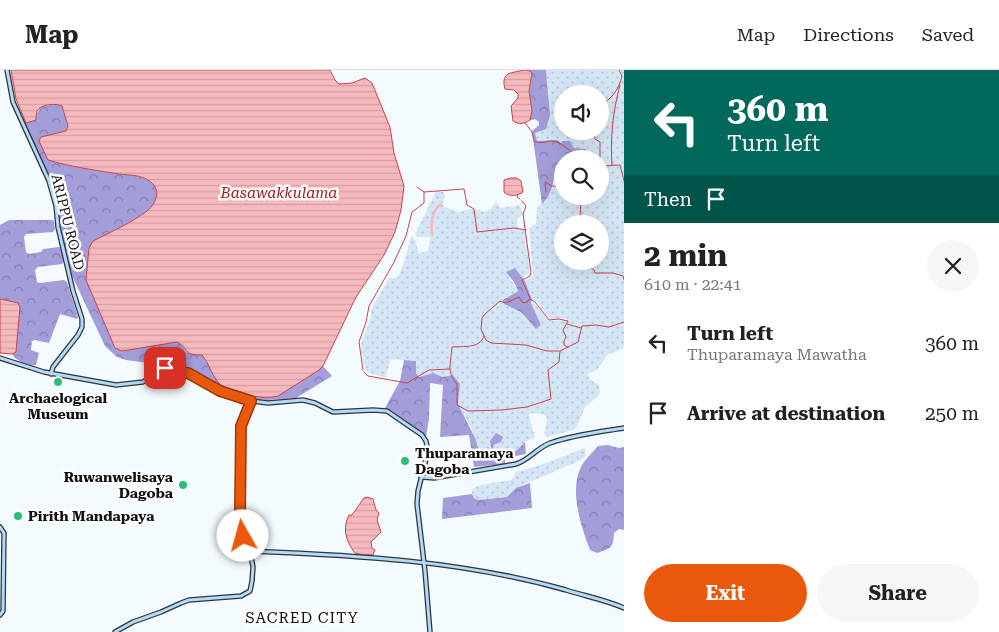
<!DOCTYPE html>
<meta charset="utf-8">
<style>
body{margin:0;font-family:"Roboto Serif",serif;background:#f6f6f6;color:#222;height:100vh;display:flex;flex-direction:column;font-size:19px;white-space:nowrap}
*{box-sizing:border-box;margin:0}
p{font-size:16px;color:#767676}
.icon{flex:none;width:28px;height:28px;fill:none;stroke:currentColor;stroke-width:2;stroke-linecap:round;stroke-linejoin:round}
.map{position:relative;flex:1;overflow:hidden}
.details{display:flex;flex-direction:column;background:#fff;width:375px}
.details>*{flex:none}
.hud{background:#00695c;color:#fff;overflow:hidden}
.controls{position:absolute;left:554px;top:15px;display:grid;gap:10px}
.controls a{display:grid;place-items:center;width:55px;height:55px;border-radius:50%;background:#fff;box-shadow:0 5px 20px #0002;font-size:25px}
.pin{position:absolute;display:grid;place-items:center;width:42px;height:42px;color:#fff;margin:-21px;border-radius:10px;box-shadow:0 2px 8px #0006}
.me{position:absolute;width:55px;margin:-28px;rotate:353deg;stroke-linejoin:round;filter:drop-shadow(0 0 4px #0008)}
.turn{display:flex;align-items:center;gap:18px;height:105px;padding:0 20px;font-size:22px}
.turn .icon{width:65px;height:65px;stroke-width:2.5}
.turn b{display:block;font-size:35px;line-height:42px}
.then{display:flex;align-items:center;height:48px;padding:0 20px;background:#0003;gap:10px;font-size:19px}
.round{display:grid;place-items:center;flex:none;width:52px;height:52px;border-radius:26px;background:#f6f6f6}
.headline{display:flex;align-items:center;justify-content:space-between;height:85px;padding:0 20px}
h1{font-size:30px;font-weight:700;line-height:38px}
.cta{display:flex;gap:10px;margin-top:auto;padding:10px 20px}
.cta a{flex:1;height:58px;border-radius:30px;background:#ea580c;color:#fff;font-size:20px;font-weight:700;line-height:58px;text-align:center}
.cta a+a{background:#f6f6f6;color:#222}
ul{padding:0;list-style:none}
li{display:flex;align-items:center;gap:15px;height:70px;padding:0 20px}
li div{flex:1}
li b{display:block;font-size:19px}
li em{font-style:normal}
header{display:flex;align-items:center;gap:30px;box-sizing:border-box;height:70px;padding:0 25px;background:#fff;border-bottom:1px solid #e0e0e0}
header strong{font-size:24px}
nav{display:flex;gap:28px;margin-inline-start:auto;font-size:18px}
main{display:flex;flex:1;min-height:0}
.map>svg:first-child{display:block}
.farmland{fill:url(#farmland-dots);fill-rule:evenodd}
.forest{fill:url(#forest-crowns)}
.water{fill:url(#water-rules);stroke:#cc4148}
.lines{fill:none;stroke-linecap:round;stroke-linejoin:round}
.stream{stroke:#cc4148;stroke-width:1}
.canal{stroke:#f6babe;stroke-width:2.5}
.secondary-casing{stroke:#333;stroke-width:5.5}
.secondary{stroke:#b1dbfd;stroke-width:3}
.route-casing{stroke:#983908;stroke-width:12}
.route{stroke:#ea580c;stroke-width:9}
.poi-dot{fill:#29c076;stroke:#fff;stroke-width:2}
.labels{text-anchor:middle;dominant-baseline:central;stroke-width:5;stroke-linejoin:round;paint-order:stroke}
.street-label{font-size:14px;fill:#111;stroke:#fff}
.poi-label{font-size:14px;font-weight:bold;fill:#111;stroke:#fff;text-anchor:start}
.water-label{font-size:15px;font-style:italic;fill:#a21a1b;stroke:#fff}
.neighbourhood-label{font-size:15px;letter-spacing:1px;fill:#111;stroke:#fff}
</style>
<header>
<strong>Map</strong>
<nav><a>Map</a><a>Directions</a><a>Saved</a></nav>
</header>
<main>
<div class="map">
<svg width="624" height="562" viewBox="0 0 624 562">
<defs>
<pattern id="farmland-dots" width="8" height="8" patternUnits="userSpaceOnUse" patternTransform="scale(1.25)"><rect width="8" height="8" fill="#d4e6f5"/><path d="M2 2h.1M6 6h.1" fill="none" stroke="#b5c4d1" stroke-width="1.8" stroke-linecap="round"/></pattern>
<pattern id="forest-crowns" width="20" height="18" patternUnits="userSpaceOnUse" patternTransform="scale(1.25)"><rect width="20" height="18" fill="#a39dda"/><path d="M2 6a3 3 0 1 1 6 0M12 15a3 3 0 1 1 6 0" fill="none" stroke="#837faf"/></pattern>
<pattern id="water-rules" width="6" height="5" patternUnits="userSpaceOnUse" patternTransform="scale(1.25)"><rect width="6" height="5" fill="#f6babe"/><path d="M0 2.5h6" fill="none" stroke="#d29fa2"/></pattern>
</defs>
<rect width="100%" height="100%" fill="#f4fbff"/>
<g class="farmland">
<path d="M546,0H624V278L607,285L597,300L589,303L588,306L590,309L599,315L600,323L598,326L585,337L577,357L573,360L547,367L544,364L547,349L545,345L532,343L529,345V348L535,366L534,368L525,372L516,381L495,385L493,375L490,371L493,388L481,390L472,359L458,334L460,314L433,303L419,307L416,303V291L391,289L385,308L367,302L363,291L361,274L371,247V240L389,208H397L399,205L406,186L411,166L415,169L419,183L428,181L430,167H417L415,164L436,121L443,122L445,126L442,136L459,142L469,139L480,140L484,142L491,139L496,132L501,138L520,135L523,145L517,148L518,159L525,160L530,202L522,209L515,199L506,202L518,221L503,229L504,234L521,242L536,259L541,255L531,233L535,234L549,251L569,250L561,248L552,250L549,248L537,232L532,230L525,211L533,206L529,158L536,154L537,138L547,128L554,115L556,95L562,94V126H600V89H587L586,79L574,78L561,73L557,70L537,71L535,63L546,59L549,24ZM562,24H600V61H562ZM562,154H600V191H562Z"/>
<polygon points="585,378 586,386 581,390 516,418 507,427 478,430 474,428 472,424 473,418 485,414 511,410 514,407 515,402 541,395"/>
</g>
<g class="forest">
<path d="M513,0H546L550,45L546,59L535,63L537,71L557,70L561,73L563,71H570L574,78L586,79L587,89H562V94L556,95C554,110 553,123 542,134L532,61L539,55V52L535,49L530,50L532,41L529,21L532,3L530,1Z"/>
<path d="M57,34L62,36L68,56L66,61L42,67L48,90C71,97 95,100 119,104C128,105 140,105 148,110C162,118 158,133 147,141C131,153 111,162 94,171L122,281L177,272L182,275L186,282L202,285L223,317L252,326H278L319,300L323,296L332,306L296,328L266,330L250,329L221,320L195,304L186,301L155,294L126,290L117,287L105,276L68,197L49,111L22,54L35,50C39,35 43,36 57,34Z"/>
<path d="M9,150H52L54,151L55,159L53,162L26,164L24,167L26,182L29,184L41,182L43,179L59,177L62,179L64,191L62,194L38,197L35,200L37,212L40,213L64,210L67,212L78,247L77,249L60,244L49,273L35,270L32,271L31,280L39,283L36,295C28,296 16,291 12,284L16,282L18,233L0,229V155Z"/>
<polygon points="515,198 525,211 532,230 531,233 541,255 536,259 521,242 504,234 503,230 518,221 514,212 506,202"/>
<polygon points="404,290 416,291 416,303 419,307 433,303 443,307 453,305 460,314 458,334 476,370 481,390 493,388 490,371 496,363 503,367 501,372 493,375 495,385 516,381 525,372 526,384 505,388 505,394 474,397 469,365 440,367 443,315 430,313 429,349 426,367 392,341 385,338 400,311"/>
<path d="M608,375L619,378L624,377V460L619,459L614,463C613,479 611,478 597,483L590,480C581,456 569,421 581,397C585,389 593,382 598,376Z"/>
<polygon points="530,413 532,438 442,449 443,428 472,424 474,428 478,430 507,427 516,418"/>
</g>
<g class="water">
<path d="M11,0H330L335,10L339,14L352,13L365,8L372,13L390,57L394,83L404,116L401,140L395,162L384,185L356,227L323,296L319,300L278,326C264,330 227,324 218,312C211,304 209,293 202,285C180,285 191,279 177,272L122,281L115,278L86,210L89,178L93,171C111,162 131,153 147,141C157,133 162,118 148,110C140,105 128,105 119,104C95,100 71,97 48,90L39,71L41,67L66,61L68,56L62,36C56,33 41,34 37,41C36,44 36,47 36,50L26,53L16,29Z"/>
<path d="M525,0L530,1L532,3L529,21L532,41L530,50C524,54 519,55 513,51L511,36L518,28V24L514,20L505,19C500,1 513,3 525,0Z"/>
<path d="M511,108H517L521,111L523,122C518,126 509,127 504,122V110Z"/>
<polygon points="0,229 18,233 20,237 16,282 12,284 0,283"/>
<path d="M367,427L373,429L376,440L379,443L377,450L381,462L371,472L372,478L375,480L373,485H364L355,483C346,471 342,459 349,445H352L364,428Z"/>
</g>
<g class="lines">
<g class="stream">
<path d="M600,35C611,31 620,17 622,6L619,0"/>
<path d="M525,53L532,62L534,71C541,74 544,72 550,71C560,70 572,82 578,89"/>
<polyline points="594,61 595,69 600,72 600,89"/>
<path d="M612,95C610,68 613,41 620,15L619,14"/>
<polyline points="600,96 620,95 624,111"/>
<polyline points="417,117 424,122 464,119 467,135 474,139 477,162 514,158 526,160"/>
<polyline points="546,122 545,112 552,116 562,117"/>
<polyline points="518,125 517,127 520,129"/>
<polyline points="581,126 580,151 582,154"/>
<polyline points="522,131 526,136 523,144 531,202 530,206 522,210 530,228"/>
<polyline points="581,191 594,200 595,203 613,203 623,206 624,210"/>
<polyline points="567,254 581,258"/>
<path d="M484,266C480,279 463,276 452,277C451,293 446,302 457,314V335L468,341L502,340L527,337L551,329L548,300L559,292L560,281L578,272L582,256L596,255L609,257L624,252"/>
<polyline points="559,281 547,281 526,275 491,273 486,270 481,259 482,248 485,244 500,231 506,233 519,227 523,233 527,232 530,229 535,232 549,250 559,249 568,251 563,260 566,267 564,271 564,275 568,277"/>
<polyline points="363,300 359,272 366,252 369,236 393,194 406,166 412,142 424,133 424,122"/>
<polyline points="364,302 368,306 407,313 429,300 450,299"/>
</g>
<path class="canal" d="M432,165C431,153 431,145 439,135L442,136"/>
<g class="secondary-casing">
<g id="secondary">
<polyline points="7,0 13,32 49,111 56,136 58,157 73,221 82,249 82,257 78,265 53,297 51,304"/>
<polyline points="0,288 44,302 116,315 143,312 165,298 188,303 220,321 251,331 268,333 303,330 315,333 333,342 373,340 387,341 422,365 426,371 428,381 418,421 417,434 425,501 430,562"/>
<path d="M421,407L434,408L516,394C529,390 537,378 550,373C573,365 599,362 624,358"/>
<polyline points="0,457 4,463 3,541 0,545"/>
<path d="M250,481C356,485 464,491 566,520C585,526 606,530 624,538"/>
<polyline points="115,562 133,552 161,542 181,533 189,530 241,526 250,521 252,511 253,497 250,481 243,466 241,452 241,367 242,350 251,331"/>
</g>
</g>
<use href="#secondary" class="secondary"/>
</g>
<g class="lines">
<g class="route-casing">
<polyline id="route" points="165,298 188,303 220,321 251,331 241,356 240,445 243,466"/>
</g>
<use href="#route" class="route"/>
</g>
<g class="poi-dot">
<circle cx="58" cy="312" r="5"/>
<circle cx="405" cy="391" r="5"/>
<circle cx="183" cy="415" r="5"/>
<circle cx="18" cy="446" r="5"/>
</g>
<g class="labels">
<g class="street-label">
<text transform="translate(68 152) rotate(76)">ARIPPU ROAD</text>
</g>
<g class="poi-label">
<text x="58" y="328" text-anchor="middle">Archaelogical<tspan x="58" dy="16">Museum</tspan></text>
<text x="415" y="383">Thuparamaya<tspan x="415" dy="16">Dagoba</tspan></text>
<text x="173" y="407" text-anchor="end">Ruwanwelisaya<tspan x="173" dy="16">Dagoba</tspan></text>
<text x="28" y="446">Pirith Mandapaya</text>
</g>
<g class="water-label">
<text x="279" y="123">Basawakkulama</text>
</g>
<g class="neighbourhood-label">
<text x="302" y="548">SACRED CITY</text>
</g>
</g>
</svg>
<div class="controls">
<a><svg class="icon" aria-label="sound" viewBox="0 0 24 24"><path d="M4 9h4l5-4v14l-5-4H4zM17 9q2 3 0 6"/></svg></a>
<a><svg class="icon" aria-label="search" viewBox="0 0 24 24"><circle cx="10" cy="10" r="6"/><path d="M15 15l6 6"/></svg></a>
<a><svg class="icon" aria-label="layers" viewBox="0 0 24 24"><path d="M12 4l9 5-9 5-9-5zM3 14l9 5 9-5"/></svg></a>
</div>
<div class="pin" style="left:165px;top:298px;background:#d93025"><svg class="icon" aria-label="arrive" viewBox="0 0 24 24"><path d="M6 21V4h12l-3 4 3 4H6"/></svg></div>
<svg class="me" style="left:243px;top:466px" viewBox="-20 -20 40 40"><circle r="19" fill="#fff"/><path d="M0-13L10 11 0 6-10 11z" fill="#ea580c"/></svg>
</div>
<section class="details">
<div class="hud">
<div class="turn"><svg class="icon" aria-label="left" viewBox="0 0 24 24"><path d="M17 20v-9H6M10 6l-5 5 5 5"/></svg><div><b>360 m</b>Turn left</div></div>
<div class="then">Then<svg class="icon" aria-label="arrive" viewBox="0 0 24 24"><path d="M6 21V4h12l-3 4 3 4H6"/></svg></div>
</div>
<div class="headline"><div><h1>2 min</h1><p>610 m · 22:41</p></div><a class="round"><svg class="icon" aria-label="close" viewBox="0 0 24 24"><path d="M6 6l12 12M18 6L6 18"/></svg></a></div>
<ul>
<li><svg class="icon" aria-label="left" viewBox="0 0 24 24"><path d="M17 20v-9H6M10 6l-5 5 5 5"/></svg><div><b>Turn left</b><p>Thuparamaya Mawatha</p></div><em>360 m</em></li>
<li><svg class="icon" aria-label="arrive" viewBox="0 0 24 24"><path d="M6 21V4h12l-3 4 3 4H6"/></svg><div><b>Arrive at destination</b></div><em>250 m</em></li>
</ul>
<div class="cta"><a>Exit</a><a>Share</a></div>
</section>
</main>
